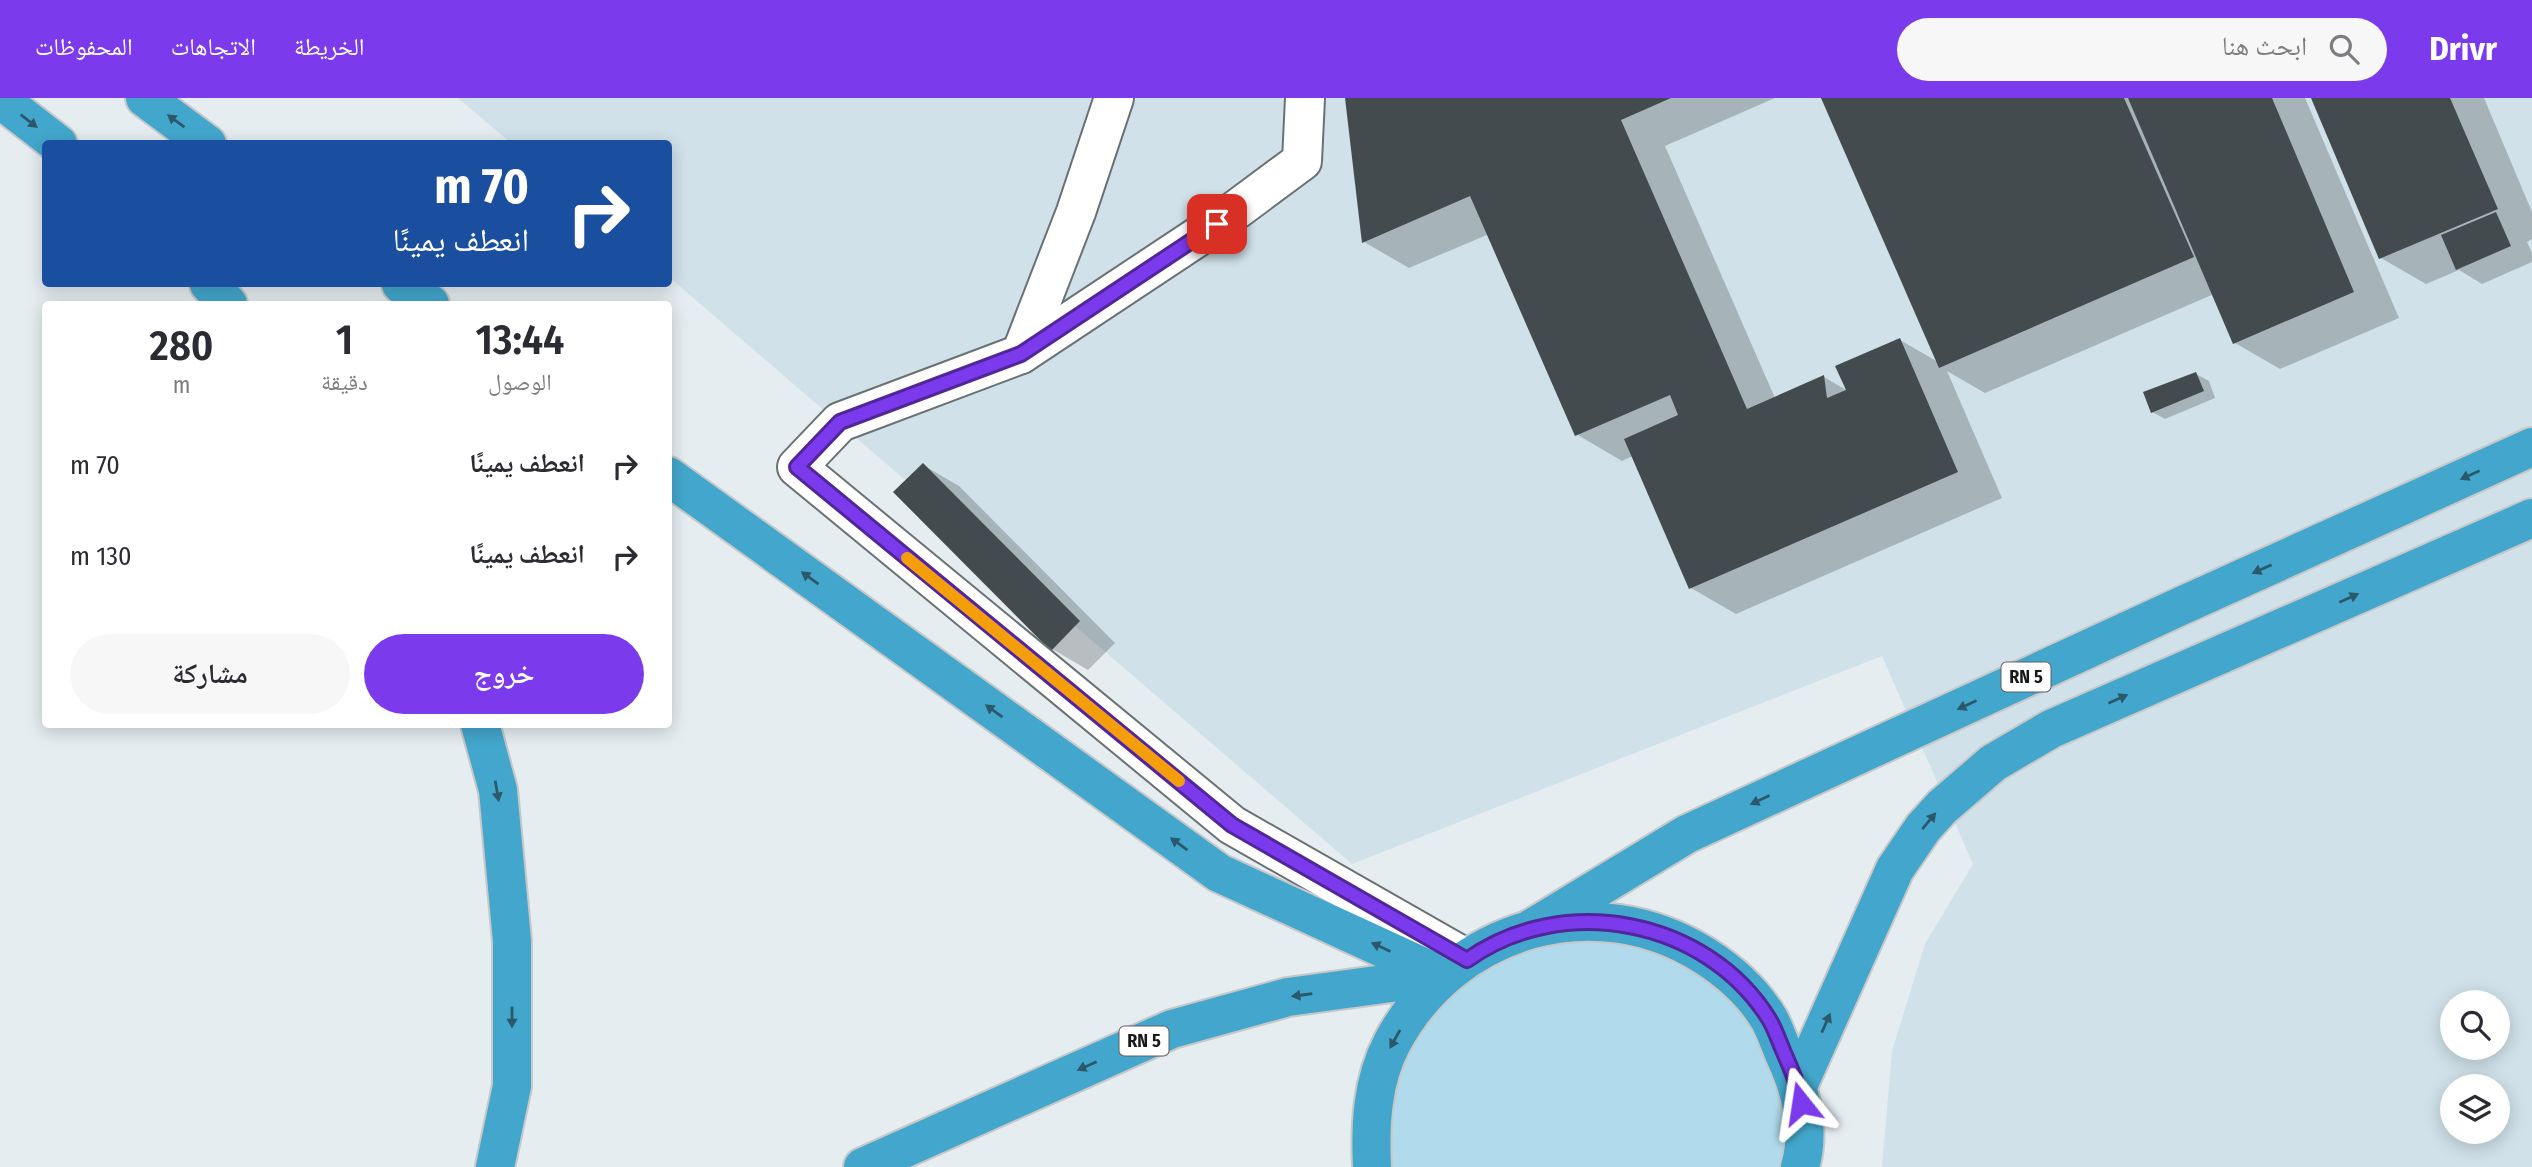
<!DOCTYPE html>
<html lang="ar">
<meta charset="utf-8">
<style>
body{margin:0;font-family:"Fira Sans Condensed","Noto Naskh Arabic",sans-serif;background:#f7f7f7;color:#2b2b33;direction:rtl;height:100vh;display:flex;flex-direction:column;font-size:26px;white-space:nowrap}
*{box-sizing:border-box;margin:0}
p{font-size:23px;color:#7c7c81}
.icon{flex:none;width:38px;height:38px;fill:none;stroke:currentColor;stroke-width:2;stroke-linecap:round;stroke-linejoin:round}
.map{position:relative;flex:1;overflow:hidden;direction:ltr}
.sheet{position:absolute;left:42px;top:203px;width:630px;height:427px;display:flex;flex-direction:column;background:#fff;border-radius:7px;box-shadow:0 4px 18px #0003;direction:rtl}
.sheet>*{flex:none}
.guide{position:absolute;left:42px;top:42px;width:630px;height:147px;border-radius:7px;box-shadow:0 4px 18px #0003;direction:rtl;background:#1a4fa0;color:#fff;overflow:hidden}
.buttons{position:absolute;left:2440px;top:892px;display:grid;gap:14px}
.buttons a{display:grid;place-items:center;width:70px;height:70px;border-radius:50%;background:#fff;box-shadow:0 4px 18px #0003;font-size:35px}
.pin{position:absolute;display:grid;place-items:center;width:60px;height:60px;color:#fff;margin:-30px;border-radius:14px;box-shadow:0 4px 10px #0006}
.me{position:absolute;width:77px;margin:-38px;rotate:345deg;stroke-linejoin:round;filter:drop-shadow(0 0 5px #0008)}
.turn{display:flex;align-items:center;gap:24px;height:147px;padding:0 28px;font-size:32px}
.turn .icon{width:91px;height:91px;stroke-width:2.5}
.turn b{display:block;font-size:49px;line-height:60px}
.eta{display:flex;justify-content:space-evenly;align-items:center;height:119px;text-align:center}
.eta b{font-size:42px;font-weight:600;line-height:49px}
.primary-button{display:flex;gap:14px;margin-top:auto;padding:14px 28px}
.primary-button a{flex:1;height:80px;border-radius:42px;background:#7c3aed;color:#fff;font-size:28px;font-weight:600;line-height:80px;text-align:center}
.primary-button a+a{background:#f7f7f7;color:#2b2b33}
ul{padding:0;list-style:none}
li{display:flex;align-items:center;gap:21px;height:91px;padding:0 28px}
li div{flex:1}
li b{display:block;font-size:26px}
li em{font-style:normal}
header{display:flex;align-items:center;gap:42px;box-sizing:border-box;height:98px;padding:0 35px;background:#7c3aed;color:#fff}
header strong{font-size:33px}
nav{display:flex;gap:38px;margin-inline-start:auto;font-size:24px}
.search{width:490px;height:63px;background:#f7f7f7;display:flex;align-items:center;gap:18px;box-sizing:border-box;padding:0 24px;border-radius:38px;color:#7c7c81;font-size:26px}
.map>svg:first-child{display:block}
.built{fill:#d0e1e9;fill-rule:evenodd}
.green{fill:#b1dbed}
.shadow{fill:#0003}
.building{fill:#444b4e}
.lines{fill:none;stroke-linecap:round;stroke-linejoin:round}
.minor-casing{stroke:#6a7175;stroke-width:42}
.highway-casing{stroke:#c7c8c8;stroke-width:42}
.minor{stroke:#fff;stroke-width:38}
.highway{stroke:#43a7cd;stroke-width:38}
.oneway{fill:#2b596b}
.route-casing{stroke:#51269a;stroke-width:18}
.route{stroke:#7c3aed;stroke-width:12}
.slow{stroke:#f59e0b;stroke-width:12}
.labels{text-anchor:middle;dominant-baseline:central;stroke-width:7;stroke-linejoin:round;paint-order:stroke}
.shield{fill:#fff;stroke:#5d5f5f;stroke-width:2}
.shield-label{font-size:18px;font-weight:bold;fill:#171a1b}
</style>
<header>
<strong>Drivr</strong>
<div class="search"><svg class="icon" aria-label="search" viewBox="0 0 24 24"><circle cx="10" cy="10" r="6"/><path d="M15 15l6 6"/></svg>ابحث هنا</div>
<nav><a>الخريطة</a><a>الاتجاهات</a><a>المحفوظات</a></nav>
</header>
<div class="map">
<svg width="2532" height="1069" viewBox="0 0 2532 1069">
<rect width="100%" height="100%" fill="#e5edf1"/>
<path class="built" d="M458,0H2532V1069H1882L1892,953L1925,846L1973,766L1882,558L1352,766L669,179L668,46L511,45ZM2452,905H2497V950H2452ZM2452,989H2497V1034H2452Z"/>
<polygon class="green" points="1621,825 1769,922 1800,1069 1372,1069 1370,1030 1443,878"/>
<g class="shadow">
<polygon points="1346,0 1775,0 1665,48 1775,300 1824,279 1848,293 1900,242 1938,264 1823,0 2305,0 2399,220 2280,271 2235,245 2214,196 1985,295 1947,273 2002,400 1736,516 1691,490 1633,358 1622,363 1576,336 1489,136 1409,170 1364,144"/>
<polygon points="2313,0 2484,0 2532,114 2532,141 2527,144 2532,155 2532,164 2482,186 2459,172 2426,186 2381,160"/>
<polygon points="2196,276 2209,283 2215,300 2165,321 2152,314"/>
<polygon points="923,367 959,388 1115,545 1088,572 1052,551"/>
</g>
<g class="building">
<polygon points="1345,0 1671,0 1621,22 1747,311 1824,277 1827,300 1846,292 1835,268 1900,240 1958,374 1689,491 1624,341 1678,317 1670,297 1575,338 1470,98 1362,145"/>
<polygon points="1821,0 2124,0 2194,159 1939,270"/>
<polygon points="2128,0 2272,0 2354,194 2233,246"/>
<polygon points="2311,0 2450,0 2498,111 2379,161"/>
<polygon points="2496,114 2511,148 2456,172 2441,137"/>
<polygon points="2196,274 2204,293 2151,315 2143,294"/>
<polygon points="923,365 1080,523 1051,553 893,394"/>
</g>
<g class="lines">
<g class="minor-casing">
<g id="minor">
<polyline points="1305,0 1302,63 1217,126 1021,256 840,324 797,369 1232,727 1467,861"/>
<polyline points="1021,256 1076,114 1114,0"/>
</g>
</g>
<g class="highway-casing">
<g id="highway">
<polyline points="145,0 207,46"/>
<polyline points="0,1 58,46"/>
<polyline points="209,186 228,206"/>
<polyline points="401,186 430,206"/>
<polyline points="668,378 1219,775 1443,878"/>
<polyline points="480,626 498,692 512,843 512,988 495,1069"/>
<polyline points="1532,830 1687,736 2181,508 2532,349"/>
<polyline points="1798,988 1895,771 1923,730 1942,709 1993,665 2051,631 2532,420"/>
<polyline points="863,1069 1172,931 1288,899 1443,878"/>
<path d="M1372,1069C1370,1027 1372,983 1392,945C1453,829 1595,788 1705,858C1730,874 1754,896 1769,921C1775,932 1779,944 1784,956C1800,990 1811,1031 1800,1069"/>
</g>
</g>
<use href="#minor" class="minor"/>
<use href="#highway" class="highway"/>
</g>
<defs><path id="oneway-solid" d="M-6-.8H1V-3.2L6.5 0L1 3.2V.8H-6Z" transform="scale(1.75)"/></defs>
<g class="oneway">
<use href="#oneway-solid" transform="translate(29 23) rotate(38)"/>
<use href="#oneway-solid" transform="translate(176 23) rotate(-144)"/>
<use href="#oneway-solid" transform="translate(2470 377) rotate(156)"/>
<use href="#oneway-solid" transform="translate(2262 471) rotate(156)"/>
<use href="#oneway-solid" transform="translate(810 480) rotate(-144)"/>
<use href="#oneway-solid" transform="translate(2349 500) rotate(-24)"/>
<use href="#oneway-solid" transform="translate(2118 601) rotate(-24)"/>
<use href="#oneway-solid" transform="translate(1967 607) rotate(155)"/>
<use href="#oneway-solid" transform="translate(994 613) rotate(-144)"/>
<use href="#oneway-solid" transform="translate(497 693) rotate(80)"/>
<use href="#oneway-solid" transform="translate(1760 702) rotate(155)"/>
<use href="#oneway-solid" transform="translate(1929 723) rotate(-50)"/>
<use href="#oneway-solid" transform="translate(1179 746) rotate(-144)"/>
<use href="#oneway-solid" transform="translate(1381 849) rotate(-155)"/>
<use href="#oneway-solid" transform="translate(1302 897) rotate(172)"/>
<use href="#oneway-solid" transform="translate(512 919) rotate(90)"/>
<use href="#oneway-solid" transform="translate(1826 925) rotate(-66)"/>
<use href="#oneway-solid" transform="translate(1395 941) rotate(119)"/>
<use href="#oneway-solid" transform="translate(1087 968) rotate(156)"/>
</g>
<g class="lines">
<g class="route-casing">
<path id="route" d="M1217,126L1021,256L840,324L797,369L1232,727L1467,862C1562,794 1706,820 1769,921C1774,929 1778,940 1782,950C1790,969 1798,985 1801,1005"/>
</g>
<use href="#route" class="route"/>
<polyline class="slow" points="907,460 1179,683"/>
</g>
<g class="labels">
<g class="shield">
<rect x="2001.5" y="564.5" width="49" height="29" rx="5"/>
<rect x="1119.5" y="928.5" width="49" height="29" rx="5"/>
</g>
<g class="shield-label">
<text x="2026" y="579">RN 5</text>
<text x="1144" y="943">RN 5</text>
</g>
</g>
</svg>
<div class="buttons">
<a><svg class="icon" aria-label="search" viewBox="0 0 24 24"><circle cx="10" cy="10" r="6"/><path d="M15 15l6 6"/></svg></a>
<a><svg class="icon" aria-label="layers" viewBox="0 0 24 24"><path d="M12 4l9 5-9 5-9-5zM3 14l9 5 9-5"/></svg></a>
</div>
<div class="pin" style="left:1217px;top:126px;background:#d93025"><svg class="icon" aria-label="arrive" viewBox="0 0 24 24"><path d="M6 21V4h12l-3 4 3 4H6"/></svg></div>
<svg class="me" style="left:1801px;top:1005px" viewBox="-20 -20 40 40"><path d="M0-17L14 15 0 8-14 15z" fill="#7c3aed" stroke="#fff" stroke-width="4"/></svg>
<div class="guide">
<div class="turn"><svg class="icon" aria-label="right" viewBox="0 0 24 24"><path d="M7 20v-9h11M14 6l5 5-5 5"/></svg><div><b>70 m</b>انعطف يمينًا</div></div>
</div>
<section class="sheet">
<div class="eta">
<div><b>13:44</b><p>الوصول</p></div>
<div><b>1</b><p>دقيقة</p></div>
<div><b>280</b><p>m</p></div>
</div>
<ul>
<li><svg class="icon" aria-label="right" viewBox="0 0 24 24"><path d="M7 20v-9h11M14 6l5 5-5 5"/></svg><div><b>انعطف يمينًا</b></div><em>70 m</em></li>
<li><svg class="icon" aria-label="right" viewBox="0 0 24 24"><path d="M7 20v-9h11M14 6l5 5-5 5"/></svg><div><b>انعطف يمينًا</b></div><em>130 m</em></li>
</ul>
<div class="primary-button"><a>خروج</a><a>مشاركة</a></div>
</section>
</div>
